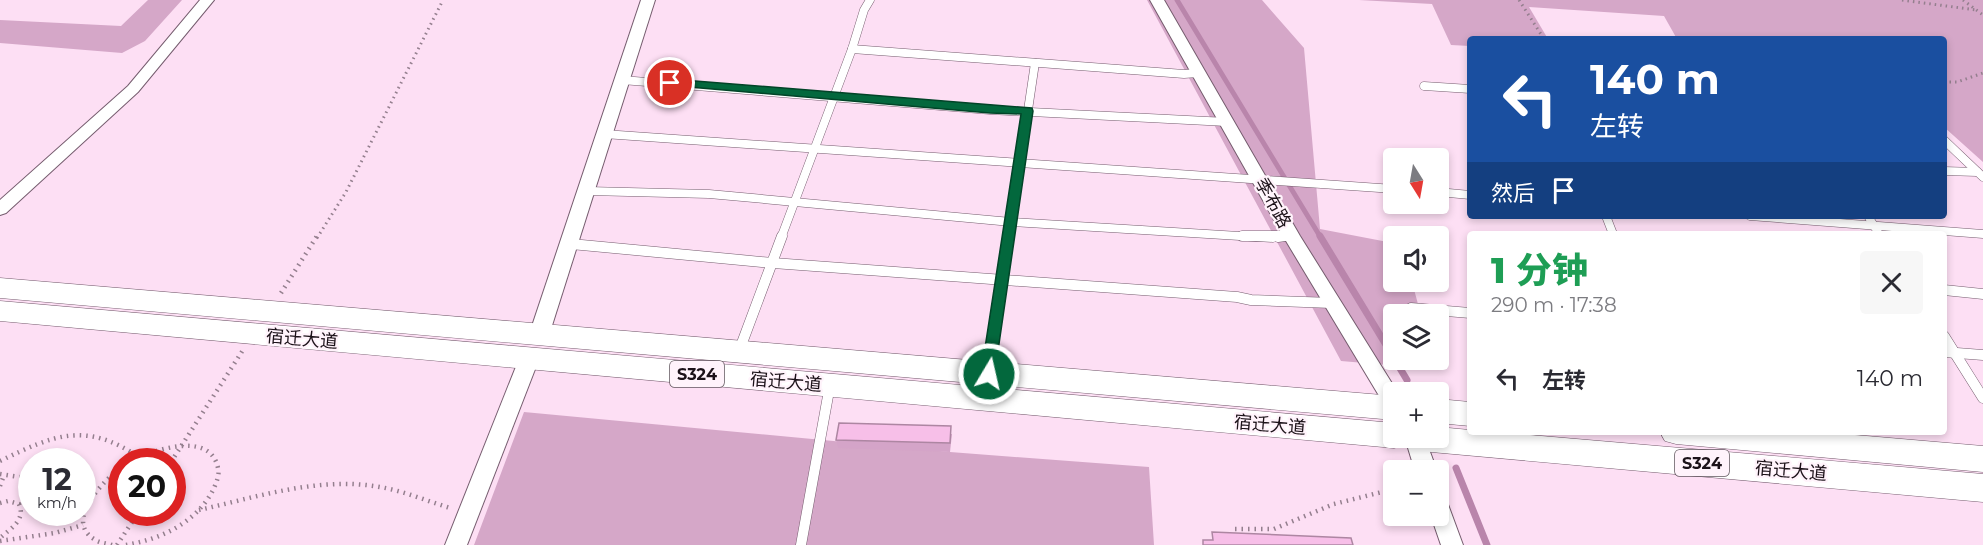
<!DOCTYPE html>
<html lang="zh">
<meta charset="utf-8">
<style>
body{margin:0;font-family:Montserrat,"Noto Sans SC",sans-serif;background:#f7f7f7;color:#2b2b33;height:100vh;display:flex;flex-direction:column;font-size:22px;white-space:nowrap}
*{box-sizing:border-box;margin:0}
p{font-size:20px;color:#7c7c81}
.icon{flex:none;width:33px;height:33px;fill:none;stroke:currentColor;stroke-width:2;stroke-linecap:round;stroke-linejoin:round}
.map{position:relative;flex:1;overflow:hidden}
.drawer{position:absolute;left:1467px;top:231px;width:480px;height:204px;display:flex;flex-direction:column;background:#fff;border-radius:6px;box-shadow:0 3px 9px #0003}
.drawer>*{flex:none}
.guide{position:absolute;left:1467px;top:36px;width:480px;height:183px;border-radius:6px;box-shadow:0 3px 9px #0003;background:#1a4fa0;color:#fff;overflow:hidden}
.needle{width:39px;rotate:169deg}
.tools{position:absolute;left:1383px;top:148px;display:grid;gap:12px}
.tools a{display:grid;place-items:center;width:66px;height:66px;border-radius:6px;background:#fff;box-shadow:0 3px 9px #0003;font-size:30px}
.speed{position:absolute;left:18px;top:448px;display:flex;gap:12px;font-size:30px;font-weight:700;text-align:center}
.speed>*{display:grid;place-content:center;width:78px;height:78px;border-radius:50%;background:#fff;box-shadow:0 3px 9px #0003;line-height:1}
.speed small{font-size:15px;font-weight:400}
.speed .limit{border:9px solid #d22;background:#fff;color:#111}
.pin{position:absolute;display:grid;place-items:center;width:51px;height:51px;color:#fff;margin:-26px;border:3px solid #fff;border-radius:50%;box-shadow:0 2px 6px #0007}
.me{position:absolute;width:66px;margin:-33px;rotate:9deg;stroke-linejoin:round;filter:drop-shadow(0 0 4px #0008)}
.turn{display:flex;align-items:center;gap:21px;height:126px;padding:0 24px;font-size:27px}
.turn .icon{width:78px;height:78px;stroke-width:2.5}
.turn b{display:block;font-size:42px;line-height:51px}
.then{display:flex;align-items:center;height:57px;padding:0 24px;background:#0003;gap:12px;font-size:22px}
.round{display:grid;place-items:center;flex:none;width:63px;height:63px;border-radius:6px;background:#f7f7f7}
.summary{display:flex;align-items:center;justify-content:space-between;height:102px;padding:0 24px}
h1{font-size:36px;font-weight:800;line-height:45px;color:#1e9e55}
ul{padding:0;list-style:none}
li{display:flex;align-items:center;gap:18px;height:90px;padding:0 24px}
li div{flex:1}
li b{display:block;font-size:22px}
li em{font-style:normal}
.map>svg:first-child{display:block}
.green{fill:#d5a7c8}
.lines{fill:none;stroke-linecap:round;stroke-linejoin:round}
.stream-far1{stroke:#b985ab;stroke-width:5}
.stream{stroke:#b985ab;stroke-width:7}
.lane-far1-casing{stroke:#755c6e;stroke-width:9}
.lane-casing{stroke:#755c6e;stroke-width:11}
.street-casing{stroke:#755c6e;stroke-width:2}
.primary-casing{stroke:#755c6e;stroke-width:1}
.path-far1{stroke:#947f8e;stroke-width:3;stroke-dasharray:1.5 4;stroke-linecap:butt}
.path{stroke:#947f8e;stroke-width:4.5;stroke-dasharray:1.5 5;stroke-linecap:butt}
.lane-far1{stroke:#fff;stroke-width:8}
.lane{stroke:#fff;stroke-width:10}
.street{fill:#fff;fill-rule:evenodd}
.primary{fill:#fff;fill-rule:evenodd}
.wall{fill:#d4a4c8}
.building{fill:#f7bfe8;stroke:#ad86a2;stroke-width:1.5}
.route{fill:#03683d;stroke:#024428;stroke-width:1.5}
.labels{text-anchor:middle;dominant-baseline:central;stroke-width:4.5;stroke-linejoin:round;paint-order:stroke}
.shield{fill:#fff3fb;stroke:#60565d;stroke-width:1.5}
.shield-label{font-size:16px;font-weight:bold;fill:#1c1219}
.street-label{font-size:18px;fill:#1c1219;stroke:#fff3fb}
</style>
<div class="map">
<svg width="1983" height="545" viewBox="0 0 1983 545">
<rect width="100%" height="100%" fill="#fddff4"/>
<g class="green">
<polygon points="148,0 182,0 145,41 122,53 0,43 0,20 121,26"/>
<polygon points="1147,0 1262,0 1304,48 1320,229 1393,243 1394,282 1412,282 1421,315 1394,315 1394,360 1432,360 1435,369 1341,361"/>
<polygon points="1359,0 1983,0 1983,162 1944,127 1944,39 1677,39 1664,16 1529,7 1548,39 1470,39 1470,46 1451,45 1432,4"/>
<polygon points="524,412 950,452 1149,467 1154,545 474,545"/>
</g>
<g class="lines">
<polyline class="stream-far1" points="1177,0 1321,238"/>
<g class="stream">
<polyline points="1320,236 1394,358"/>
<polyline points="1395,360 1407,380"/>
<polyline points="1456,468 1487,545"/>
</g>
<g class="lane-far1-casing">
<g id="lane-far1">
<polyline points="852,49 1184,74 1198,73"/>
<polyline points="622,80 990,110 1227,122"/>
<polyline points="1424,86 1470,89"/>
<polyline points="604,134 1394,189"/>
<polyline points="1944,140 1983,177"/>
<polyline points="1944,171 1977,172"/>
<polyline points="588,191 709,194 1011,222 1273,238"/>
<polyline points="1438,192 1470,195"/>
<polyline points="1606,216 1613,234"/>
<polyline points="1750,216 1983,234"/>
<polyline points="1868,216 1879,234"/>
<polyline points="781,238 852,49 864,10 870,0"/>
<polyline points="1009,238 1035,63"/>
<polyline points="1278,238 1292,236"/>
</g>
</g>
<g class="lane-casing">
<g id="lane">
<polyline points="1242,236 1290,236"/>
<polyline points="571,244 773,263 1237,297 1251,300 1332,303"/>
<polyline points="1944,290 1983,294"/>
<polyline points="1411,308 1470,313"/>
<polyline points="1944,336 1983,398"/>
<polyline points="739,351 782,236"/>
<polyline points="1944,352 1983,355"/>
<polyline points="989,372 1009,236"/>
<polyline points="801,545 830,385"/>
</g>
</g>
<g class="street-casing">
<g id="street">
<polygon points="200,0 214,0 138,92 6,213 0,215 0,200 128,86"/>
<polygon points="641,0 655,0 549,335 546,340 539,342 532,340 529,335"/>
<polygon points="1150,0 1164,0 1300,236 1398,393 1394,393 1394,411 1387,409 1283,236"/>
<polygon points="529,352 536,354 539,359 467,545 445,545 519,359 522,354"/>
<polygon points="1405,438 1425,438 1437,471 1415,471"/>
<polygon points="1438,497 1446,499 1463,545 1441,545 1431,516 1438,516"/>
</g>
</g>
<g class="primary-casing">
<g id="primary">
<polygon points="0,278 1394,396 1394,420 0,298"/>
<polygon points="0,301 1394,423 1394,438 1438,438 1438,427 1470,430 1470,432 1495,432 1983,474 1983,502 1420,451 1409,447 1406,442 1405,445 1394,448 0,321"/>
<polygon points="1438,399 1470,402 1470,426 1438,423"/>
<polygon points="1660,432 1820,432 1983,446 1983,472 1676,444 1665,441"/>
</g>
</g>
<g class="path-far1">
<polyline points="1519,0 1544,39"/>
<polyline points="1902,0 1976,10"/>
<polyline points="1963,0 1983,15"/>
<polyline points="1944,82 1957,82 1983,73"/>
<polyline points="317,238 346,192 443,0"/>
</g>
<g class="path">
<polyline points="281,293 317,236"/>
<path d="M0,461C54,435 85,421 139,457"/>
<polyline points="171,462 243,350"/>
<polyline points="0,474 32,479"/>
<polyline points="0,486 4,475"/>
<polyline points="82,497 89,500"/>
<path d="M0,503L8,501L19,504C26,520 11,528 0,538"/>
<path d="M199,510C257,497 320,476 380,487C404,491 427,501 450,508"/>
<polyline points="1235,529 1274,529 1334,504 1394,489"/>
<polyline points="0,541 55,533 83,525"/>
<path d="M112,545C106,543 99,543 94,539C63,520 106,479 122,466"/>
<polyline points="117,545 138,513"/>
<path d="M126,545C161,539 196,523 213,490C216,484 220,474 218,468C210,429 151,451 129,462"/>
</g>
<use href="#lane-far1" class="lane-far1"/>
<use href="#lane" class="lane"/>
<use href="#street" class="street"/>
<use href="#primary" class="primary"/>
</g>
<polygon class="wall" points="952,434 950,452 838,448 836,440"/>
<g class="building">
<polygon points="839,423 951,426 950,443 836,440"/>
<polygon points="1212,532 1351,538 1353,545 1203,545 1203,540 1213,540"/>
</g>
<polygon class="route" points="670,79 1032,108 1033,111 994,378 983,378 981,374 1021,114 990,113 666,85 664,83"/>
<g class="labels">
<g class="shield">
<rect x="670" y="361" width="54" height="26" rx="4.5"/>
<rect x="1675" y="450" width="54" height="26" rx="4.5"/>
</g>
<g class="shield-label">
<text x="697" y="374">S324</text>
<text x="1702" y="463">S324</text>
</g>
<g class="street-label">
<text transform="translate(1273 203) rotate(61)">季布路</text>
<text transform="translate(302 339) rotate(5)">宿迁大道</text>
<text transform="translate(786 382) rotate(5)">宿迁大道</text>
<text transform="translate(1270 425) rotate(5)">宿迁大道</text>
<text transform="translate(1791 471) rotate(5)">宿迁大道</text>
</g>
</g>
</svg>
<div class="tools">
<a><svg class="needle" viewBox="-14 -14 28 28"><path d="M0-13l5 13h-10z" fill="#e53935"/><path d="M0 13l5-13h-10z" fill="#7c7c81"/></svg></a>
<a><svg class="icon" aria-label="sound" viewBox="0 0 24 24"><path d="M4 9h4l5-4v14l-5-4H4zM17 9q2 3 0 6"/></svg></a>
<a><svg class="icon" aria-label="layers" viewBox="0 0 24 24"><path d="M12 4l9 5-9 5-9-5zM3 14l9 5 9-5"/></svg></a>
<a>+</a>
<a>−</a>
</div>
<div class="speed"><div>12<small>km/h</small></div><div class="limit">20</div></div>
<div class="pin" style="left:670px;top:83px;background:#d93025"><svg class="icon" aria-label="arrive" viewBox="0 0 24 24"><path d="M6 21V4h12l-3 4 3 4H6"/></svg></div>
<svg class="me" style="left:989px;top:374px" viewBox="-20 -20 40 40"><circle r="17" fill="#03683d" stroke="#fff" stroke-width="3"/><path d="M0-11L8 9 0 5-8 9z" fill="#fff"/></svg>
<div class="guide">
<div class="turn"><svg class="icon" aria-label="left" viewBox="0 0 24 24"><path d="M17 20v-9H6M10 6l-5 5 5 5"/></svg><div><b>140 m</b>左转</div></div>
<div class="then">然后<svg class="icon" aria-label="arrive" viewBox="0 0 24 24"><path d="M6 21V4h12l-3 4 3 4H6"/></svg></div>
</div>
<section class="drawer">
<div class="summary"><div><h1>1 分钟</h1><p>290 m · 17:38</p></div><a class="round"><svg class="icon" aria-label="close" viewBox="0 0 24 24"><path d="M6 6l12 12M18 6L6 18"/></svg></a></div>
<ul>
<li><svg class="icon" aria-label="left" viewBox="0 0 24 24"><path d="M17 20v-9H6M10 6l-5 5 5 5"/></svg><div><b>左转</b></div><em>140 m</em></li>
</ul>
</section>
</div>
